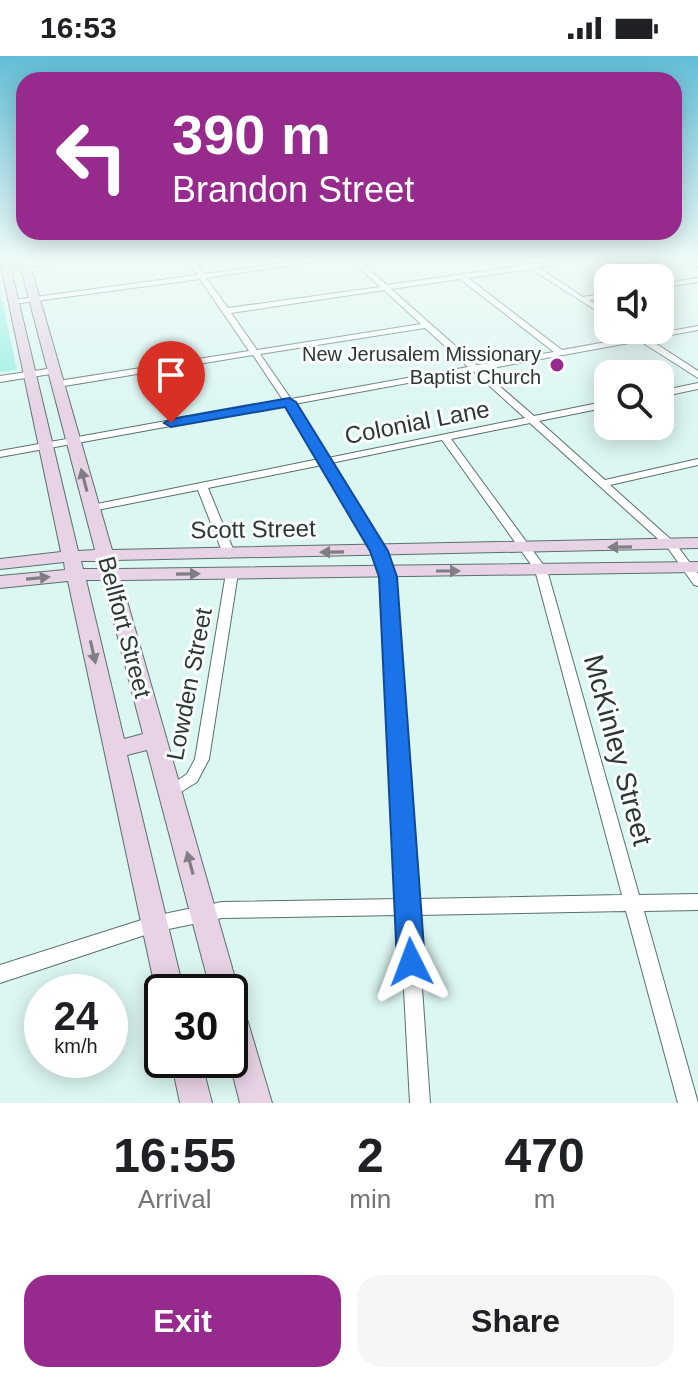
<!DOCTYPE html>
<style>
body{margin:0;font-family:Arial,sans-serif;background:#f6f6f6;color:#202124;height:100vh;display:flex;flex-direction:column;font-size:30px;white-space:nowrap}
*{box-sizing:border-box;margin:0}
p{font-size:26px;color:#757577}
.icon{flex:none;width:44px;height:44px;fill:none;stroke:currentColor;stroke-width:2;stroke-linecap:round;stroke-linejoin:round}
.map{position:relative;height:1047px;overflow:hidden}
.sheet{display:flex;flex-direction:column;background:#fff;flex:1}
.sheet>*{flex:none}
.banner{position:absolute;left:16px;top:16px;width:666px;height:168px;border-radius:24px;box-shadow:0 4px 20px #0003;background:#962b8d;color:#fff;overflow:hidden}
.buttons{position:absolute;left:594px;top:208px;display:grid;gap:16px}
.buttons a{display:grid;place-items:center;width:80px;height:80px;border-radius:16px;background:#fff;box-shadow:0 4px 20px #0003;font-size:40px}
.speed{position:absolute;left:24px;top:918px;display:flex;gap:16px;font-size:40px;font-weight:700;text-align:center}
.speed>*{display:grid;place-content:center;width:104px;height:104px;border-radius:50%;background:#fff;box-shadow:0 4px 20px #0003;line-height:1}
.speed small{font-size:20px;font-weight:400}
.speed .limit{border:4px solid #111;border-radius:12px;background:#fff;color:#111}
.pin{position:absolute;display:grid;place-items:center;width:68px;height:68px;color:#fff;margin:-82px -34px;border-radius:50% 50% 50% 0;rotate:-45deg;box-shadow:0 0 8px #0007}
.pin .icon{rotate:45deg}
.me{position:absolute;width:88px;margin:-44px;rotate:357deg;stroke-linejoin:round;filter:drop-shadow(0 0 6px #0008)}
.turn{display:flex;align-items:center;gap:28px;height:168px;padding:0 24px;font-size:36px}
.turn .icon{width:104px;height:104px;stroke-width:2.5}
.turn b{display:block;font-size:56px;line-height:68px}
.eta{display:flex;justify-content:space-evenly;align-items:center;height:136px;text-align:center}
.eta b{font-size:48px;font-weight:800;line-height:56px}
.primary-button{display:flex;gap:16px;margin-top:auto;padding:16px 24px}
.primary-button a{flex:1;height:92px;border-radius:24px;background:#962b8d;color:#fff;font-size:32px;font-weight:800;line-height:92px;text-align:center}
.primary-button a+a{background:#f6f6f6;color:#202124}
.status{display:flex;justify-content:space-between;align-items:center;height:56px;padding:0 40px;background:#fff;direction:ltr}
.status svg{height:22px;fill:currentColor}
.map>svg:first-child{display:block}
.green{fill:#97f0e5}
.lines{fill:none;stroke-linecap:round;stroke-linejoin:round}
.street-casing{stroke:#5a716e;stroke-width:2}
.secondary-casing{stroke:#5a716e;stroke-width:2}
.street{fill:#fff;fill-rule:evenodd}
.secondary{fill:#e7d3e5;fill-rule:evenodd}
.oneway{fill:#817d84}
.route{fill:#1a73e8;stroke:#114b97;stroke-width:2}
.poi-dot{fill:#962b8d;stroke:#f9fefd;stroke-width:3}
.labels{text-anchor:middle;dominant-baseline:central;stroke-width:6;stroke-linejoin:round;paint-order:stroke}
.far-poi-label{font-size:20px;fill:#2d3735;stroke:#f9fefd;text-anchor:end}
.street-label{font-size:24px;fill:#2d3735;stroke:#f9fefd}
.near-street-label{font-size:28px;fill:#2d3735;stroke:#f9fefd}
</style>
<div class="status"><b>16:53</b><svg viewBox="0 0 49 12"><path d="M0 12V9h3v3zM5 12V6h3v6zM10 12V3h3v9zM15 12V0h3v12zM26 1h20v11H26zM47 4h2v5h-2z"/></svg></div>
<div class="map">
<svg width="698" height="1047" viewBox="0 0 698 1047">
<rect width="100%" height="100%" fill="#dcf6f2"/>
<polygon class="green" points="0,235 17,314 0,316"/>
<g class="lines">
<g class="street-casing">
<g id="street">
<polygon points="49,205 69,205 6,215 3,213"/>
<path d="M188,205H195L204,218L301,205H321L206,222L228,252L380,231L353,205H360L387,229L527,209L530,207L534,208L574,205L539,212L583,241L608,237V241L589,244L608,257V262L531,213L468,222L562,294L634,281L625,274H634L643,280L698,270V274L649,283L698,315V322L640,285L481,314L534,360L608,345V351L539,365L605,424L698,403V409L610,429L676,488L698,518V530L694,529L668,492L530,367L451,383L547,514L639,839L698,838V854L644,855L698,1047H678L626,855L417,859L430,1047H410L400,859L222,862L154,876L0,927V909L154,860L222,846L399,843L381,515L373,495L322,409L208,432L235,498L229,502L223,498L198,434L92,455L87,452L92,449L319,403L286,349L0,401V395L283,344L253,299L58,331L54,328L58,325L249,295L200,223L13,248L9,246L13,244L197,219ZM460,223L554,296L477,309L391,233ZM384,234L421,268L257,294L231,257ZM425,272L468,311L291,343L260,298ZM473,315L525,362L328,402L294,348ZM442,384L535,514L622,839L416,843L393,515L385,495L331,407Z"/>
<polygon points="688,205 698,206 698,211"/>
<polygon points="698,222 698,226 660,232 660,228"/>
<polygon points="54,312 57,313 57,317 0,326 0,320"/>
<polygon points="698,327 698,333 660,341 660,335"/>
<polygon points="232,513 238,517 209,703 197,726 171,742 166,740 163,736 166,732 187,718 195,703 226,517"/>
</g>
</g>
<g class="secondary-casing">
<g id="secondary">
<path d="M0,205H9L78,495L95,494L19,205H29L112,494L698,482V492L115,504L118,513L698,506V516L121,524L239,936L237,941L244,953L272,1047H240L229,1004L230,936H211L147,694L127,699L184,936H162V947L156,936L68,525L0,532V520L65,514L64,506L0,513V503L61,496ZM81,505H98L100,513H83ZM86,524H103L143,678L124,683Z"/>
<polygon points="171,1004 201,1004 212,1047 180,1047"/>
</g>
</g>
<use href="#street" class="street"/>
<use href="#secondary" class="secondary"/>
</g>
<defs><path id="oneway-solid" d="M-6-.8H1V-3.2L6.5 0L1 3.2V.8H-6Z" transform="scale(2)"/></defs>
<g class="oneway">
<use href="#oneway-solid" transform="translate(84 424) rotate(-105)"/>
<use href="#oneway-solid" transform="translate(620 491) rotate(179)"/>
<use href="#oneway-solid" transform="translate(332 496) rotate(179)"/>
<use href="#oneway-solid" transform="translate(448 515)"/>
<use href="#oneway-solid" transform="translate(188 518) rotate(-1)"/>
<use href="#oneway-solid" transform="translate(38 522) rotate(-5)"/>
<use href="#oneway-solid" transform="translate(93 596) rotate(77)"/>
<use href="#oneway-solid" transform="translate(190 807) rotate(-105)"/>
</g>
<linearGradient id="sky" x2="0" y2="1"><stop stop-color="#62bed7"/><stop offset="0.58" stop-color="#effbf9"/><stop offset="1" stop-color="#effbf9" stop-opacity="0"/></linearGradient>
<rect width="698" height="352" fill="url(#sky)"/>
<polygon class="route" points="289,342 296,346 388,495 397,521 425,906 420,916 411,920 401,916 397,906 379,521 370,495 285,351 171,371 164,367 171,363"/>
<circle class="poi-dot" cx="557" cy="309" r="8"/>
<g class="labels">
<g class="far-poi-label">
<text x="541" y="298">New Jerusalem Missionary<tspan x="541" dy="23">Baptist Church</tspan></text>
</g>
<g class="street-label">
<text transform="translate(417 366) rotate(-11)">Colonial Lane</text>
<text transform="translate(253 473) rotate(-1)">Scott Street</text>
<text transform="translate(125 571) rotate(75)">Bellfort Street</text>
<text transform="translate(189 628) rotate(-79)">Lowden Street</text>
</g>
<g class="near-street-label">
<text transform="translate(618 694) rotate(75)">McKinley Street</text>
</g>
</g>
</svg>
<div class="buttons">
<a><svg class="icon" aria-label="sound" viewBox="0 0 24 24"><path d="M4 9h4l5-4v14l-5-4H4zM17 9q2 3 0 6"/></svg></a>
<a><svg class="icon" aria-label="search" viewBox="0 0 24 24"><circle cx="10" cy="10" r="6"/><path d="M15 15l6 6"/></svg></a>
</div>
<div class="speed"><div>24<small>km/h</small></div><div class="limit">30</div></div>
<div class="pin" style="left:171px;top:367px;background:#d93025"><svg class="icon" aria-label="arrive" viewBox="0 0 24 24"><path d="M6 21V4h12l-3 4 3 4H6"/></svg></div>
<svg class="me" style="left:411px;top:906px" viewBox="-20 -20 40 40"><path d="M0-17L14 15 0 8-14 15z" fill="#1a73e8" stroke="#fff" stroke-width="4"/></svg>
<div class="banner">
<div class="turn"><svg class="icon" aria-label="left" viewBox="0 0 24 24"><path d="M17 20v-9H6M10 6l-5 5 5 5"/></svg><div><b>390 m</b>Brandon Street</div></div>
</div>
</div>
<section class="sheet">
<div class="eta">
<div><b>16:55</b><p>Arrival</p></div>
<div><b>2</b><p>min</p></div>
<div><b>470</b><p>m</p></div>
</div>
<div class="primary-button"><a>Exit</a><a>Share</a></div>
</section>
